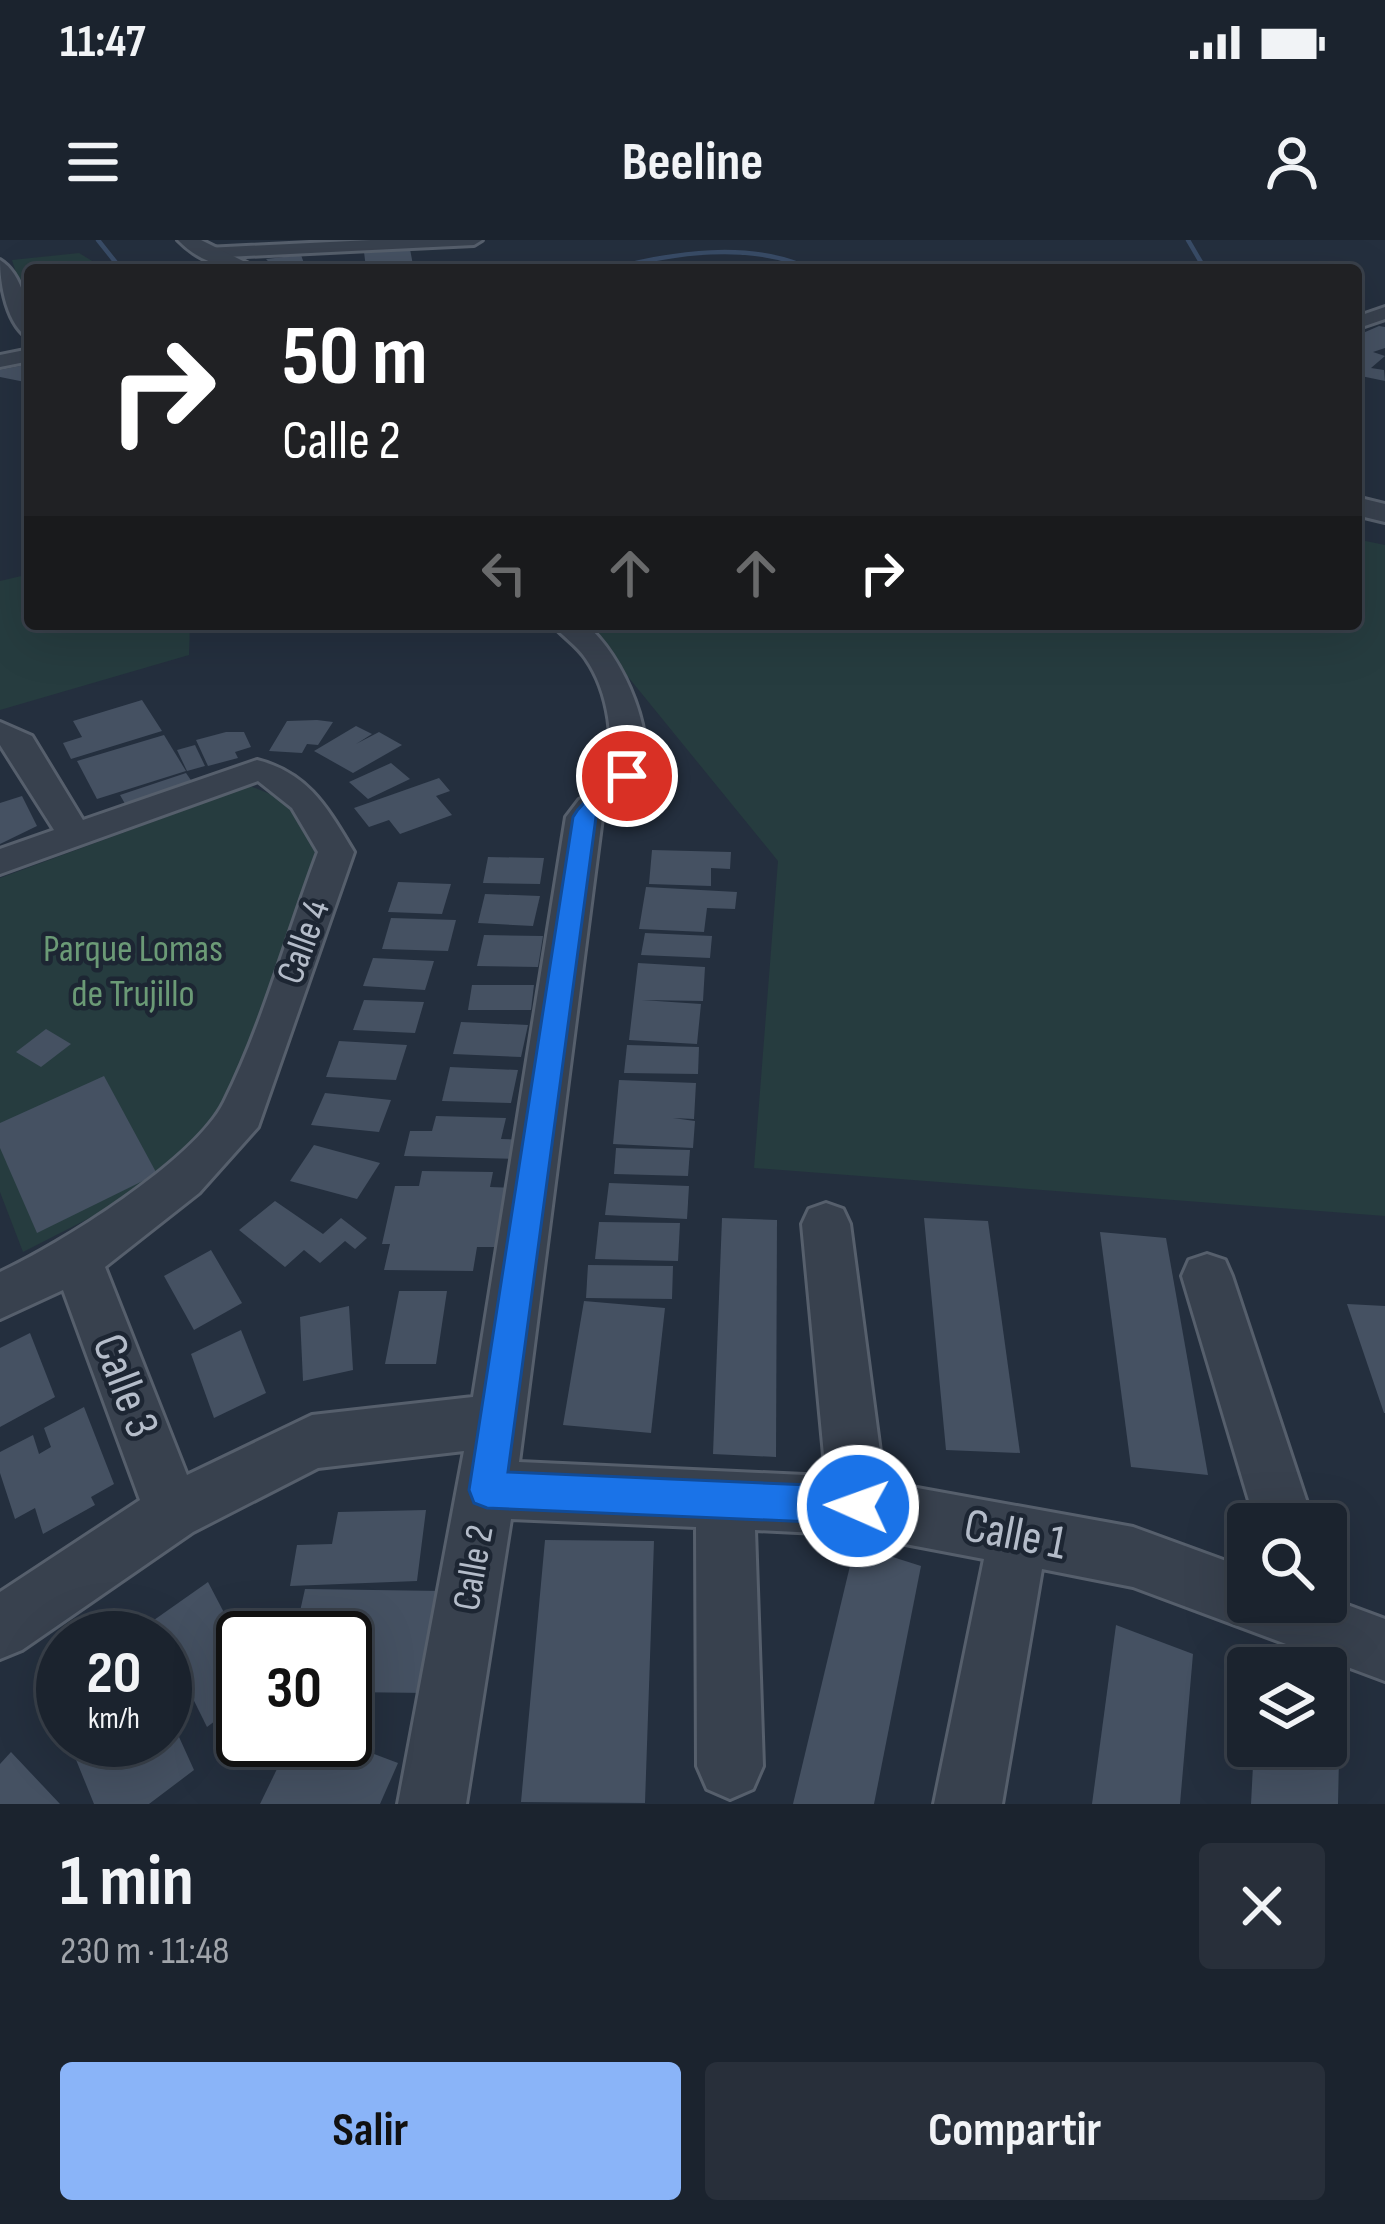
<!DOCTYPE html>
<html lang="es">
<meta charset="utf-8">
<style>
body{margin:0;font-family:"Sofia Sans Condensed",sans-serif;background:#282f3a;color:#f1f3f6;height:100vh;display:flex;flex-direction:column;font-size:45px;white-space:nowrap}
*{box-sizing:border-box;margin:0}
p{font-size:39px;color:#a0a4aa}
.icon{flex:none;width:66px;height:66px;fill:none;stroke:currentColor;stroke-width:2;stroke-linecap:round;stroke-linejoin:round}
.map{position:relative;height:1564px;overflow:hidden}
.drawer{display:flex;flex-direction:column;background:#1b232e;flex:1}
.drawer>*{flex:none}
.banner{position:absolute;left:24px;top:24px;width:1338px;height:366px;border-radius:12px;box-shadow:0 12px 48px #0002,0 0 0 3px #39404a;background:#202124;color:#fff;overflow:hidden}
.tools{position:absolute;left:1227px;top:1263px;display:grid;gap:24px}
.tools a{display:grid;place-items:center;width:120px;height:120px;border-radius:12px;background:#1b232e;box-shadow:0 12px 48px #0002,0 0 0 3px #39404a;font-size:60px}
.speed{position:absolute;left:36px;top:1371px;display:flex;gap:24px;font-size:60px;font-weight:700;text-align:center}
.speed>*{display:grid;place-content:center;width:156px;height:156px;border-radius:50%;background:#1b232e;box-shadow:0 12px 48px #0002,0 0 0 3px #39404a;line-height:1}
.speed small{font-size:30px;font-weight:400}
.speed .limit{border:6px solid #111;border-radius:18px;background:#fff;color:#111}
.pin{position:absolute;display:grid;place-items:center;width:102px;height:102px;color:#fff;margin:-51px;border:6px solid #fff;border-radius:50%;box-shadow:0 3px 12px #0007}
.me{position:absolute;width:132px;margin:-66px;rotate:272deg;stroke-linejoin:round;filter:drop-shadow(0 0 9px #0008)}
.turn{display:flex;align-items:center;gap:42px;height:252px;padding:0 60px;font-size:54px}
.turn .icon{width:156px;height:156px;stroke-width:2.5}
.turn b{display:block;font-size:84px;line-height:102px}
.lanes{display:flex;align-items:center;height:114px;padding:0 60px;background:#0003;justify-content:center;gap:60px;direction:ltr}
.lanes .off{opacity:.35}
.round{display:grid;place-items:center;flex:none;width:126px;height:126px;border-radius:12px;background:#282f3a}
.overview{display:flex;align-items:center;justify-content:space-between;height:204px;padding:0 60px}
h1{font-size:72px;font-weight:700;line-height:90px}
.primary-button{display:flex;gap:24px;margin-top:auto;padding:24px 60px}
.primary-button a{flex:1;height:138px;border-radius:12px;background:#8ab4f8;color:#111;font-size:48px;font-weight:700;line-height:138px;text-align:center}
.primary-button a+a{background:#282f3a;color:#f1f3f6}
.status{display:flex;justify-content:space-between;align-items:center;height:84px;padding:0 60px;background:#1b232e;direction:ltr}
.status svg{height:33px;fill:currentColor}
header{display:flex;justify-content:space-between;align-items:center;height:156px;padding:0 60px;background:#1b232e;font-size:54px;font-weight:700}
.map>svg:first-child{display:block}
.green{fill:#263c3f}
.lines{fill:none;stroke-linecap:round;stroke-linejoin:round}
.stream{stroke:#394c67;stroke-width:4.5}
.building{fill:#455162}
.minor-casing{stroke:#565f6c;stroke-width:6}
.tertiary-casing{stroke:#565f6c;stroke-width:6}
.minor{fill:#38414e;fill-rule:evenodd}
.tertiary{fill:#38414e;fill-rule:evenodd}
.route{fill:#1a73e8;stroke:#114b97;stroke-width:3}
.labels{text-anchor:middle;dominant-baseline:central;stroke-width:9;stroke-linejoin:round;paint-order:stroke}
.street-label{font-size:39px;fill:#b4bcc9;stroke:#1d2633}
.park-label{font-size:39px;fill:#6b9a76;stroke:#1d2633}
.near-street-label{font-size:48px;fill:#b4bcc9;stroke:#1d2633}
</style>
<div class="status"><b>11:47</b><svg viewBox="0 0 49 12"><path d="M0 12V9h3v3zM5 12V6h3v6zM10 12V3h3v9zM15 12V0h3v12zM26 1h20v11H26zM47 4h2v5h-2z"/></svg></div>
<header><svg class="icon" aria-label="menu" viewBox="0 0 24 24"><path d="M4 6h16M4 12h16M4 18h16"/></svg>Beeline<svg class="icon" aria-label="person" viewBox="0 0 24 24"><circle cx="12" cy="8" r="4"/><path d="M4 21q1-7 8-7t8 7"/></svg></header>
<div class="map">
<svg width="1385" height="1564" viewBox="0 0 1385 1564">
<rect width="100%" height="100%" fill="#242f3e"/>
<g class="green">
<polygon points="79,13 107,30 30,30 30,78 12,20"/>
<polygon points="1356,299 1385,305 1385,976 754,928 778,621 585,384 1356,384"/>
<polygon points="30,334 30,384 190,384 189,415 0,470 0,341"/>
<polygon points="250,546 290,562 318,611 231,859 162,941 23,1012 0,952 0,638"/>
</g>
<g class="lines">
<g class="stream">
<polyline points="98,0 117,24 137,30"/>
<polyline points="1188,0 1202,24 1199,30"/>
<polyline points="322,30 455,30"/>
<path d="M607,30C671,13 751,0 812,30"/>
</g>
</g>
<g class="building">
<polygon points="410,9 413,25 366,28 364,12"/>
<polygon points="301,15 305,26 276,30 266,19"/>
<polygon points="1379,86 1385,87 1385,108 1373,112 1385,116 1371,128 1384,130 1385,141 1356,135 1356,96"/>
<polygon points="30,124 30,143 0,137 0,130"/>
<polygon points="142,460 162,491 71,519 63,503 82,497 73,481"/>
<polygon points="317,480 333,482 318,505 307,504 302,513 269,511 287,481"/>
<polygon points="356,486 372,494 356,504 379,492 402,505 353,533 314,511"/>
<polygon points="226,492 244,492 251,507 235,512 238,518 208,526 196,500"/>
<polygon points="164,495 186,531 97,559 77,521"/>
<polygon points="195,505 205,526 187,531 177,510"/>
<polygon points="391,523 410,539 368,559 349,542"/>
<polygon points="186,533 195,546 128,569 120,555"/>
<polygon points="439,538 450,551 436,556 452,575 400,594 389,580 369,587 354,568"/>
<polygon points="22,556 37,586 0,604 0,563"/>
<polygon points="652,610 731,612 730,629 711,628 711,646 649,644"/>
<polygon points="488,617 544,618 540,644 483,643"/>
<polygon points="398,642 451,644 442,674 388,672"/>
<polygon points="646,647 737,652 735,669 707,668 704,692 639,689"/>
<polygon points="485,654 540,656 533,686 478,683"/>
<polygon points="391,678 456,680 448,711 382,709"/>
<polygon points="645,693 712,696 710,718 641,715"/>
<polygon points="484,695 543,696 538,727 477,726"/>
<polygon points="373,718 434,721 425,750 363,746"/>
<polygon points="638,723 705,727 703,761 642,760 701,764 697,804 629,800"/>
<polygon points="472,745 534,745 531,770 468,770"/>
<polygon points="364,760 424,762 415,793 353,790"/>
<polygon points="461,782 528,785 521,817 453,814"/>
<polygon points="46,789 71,804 41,827 16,812"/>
<polygon points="339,801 407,805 396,840 326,837"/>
<polygon points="627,805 699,807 698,834 624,833"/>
<polygon points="450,827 518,830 511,863 442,861"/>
<polygon points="104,836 157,934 37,993 0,908 0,883"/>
<polygon points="619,840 696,843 694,879 673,878 695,881 693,908 613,904"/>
<polygon points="325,853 391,860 379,892 311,885"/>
<polygon points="436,876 506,878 501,899 528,900 525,919 404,916 410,891 432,891"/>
<polygon points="314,905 380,923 357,959 290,941"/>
<polygon points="616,908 690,910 688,936 614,934"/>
<polygon points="422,931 493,932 490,947 515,948 506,1007 477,1007 473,1031 384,1030 390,1004 382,1004 395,946 419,946"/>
<polygon points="609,943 689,946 687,979 605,975"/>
<polygon points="275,961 323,994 341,978 367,998 355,1009 345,1001 320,1023 304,1010 285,1027 239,990"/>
<polygon points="722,978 777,980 776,1217 713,1214"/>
<polygon points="924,978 988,981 1020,1213 946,1210"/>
<polygon points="599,982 680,983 678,1021 595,1019"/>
<polygon points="1100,992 1166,998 1208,1235 1131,1227"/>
<polygon points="211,1010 242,1063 194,1090 164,1036"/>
<polygon points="588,1025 673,1026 672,1059 586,1058"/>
<polygon points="399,1051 447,1051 436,1124 385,1124"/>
<polygon points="584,1061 665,1068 651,1193 563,1185"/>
<polygon points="1347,1064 1385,1066 1385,1173 1384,1173"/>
<polygon points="349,1066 353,1130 303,1141 300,1077"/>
<polygon points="241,1090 266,1153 214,1178 191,1114"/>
<polygon points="30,1093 55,1157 0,1187 0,1108"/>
<polygon points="84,1167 114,1244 91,1257 95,1265 43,1294 35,1268 15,1279 0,1233 0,1212 33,1195 39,1214 51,1207 44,1188"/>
<polygon points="426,1270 417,1341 290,1346 297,1305 332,1304 338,1272"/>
<polygon points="545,1300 654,1301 645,1563 521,1562"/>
<polygon points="855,1305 921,1326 874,1564 793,1564"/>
<polygon points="208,1342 243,1409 243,1460 207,1487 154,1380"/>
<polygon points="305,1349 443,1351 428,1453 345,1452 345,1398 294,1398"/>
<polygon points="1116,1385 1193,1414 1180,1564 1092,1564"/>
<polygon points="165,1466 194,1530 149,1564 94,1564 68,1500 165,1500"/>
<polygon points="1326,1467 1340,1472 1338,1564 1251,1564 1254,1506 1326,1506"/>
<polygon points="291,1500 337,1500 398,1523 380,1564 260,1564"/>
<polygon points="11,1512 60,1564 0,1564 0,1524"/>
</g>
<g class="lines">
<g class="minor-casing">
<g id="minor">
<polygon points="371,0 482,0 474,5 206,18 198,13 206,8"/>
<path d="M0,20C23,34 30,73 30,99C7,86 0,45 0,20Z"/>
<polygon points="1385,67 1385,79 1356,89 1356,77"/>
<polygon points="30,109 30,121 0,127 0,115"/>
<path d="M552,384H585C622,413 663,503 638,548C630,563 614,568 602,578L519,1222L826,1236L802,984L809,969L826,963L843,969L850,984L884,1242L1133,1287L1248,1329V1362H1326V1357L1385,1379V1441L1133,1347L1042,1329L1002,1564H934L984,1319L858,1295L755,1290L763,1526L753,1549L730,1559L707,1549L697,1526L696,1287L511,1279L466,1564H398L464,1211L318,1228L193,1292L22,1410L0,1419V1352L140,1260L63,1050L0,1079V1032C59,1005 195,920 224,862C263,784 287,694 318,612L292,568L258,541L0,634V609L54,590L0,505V482L32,496L83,580L257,520C309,533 328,569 354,612L258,887L199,953L105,1027L187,1235L312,1175L473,1157L566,577L579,560L606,543C616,505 609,452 586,419C577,405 563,397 552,384Z"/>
<polygon points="1207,1014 1225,1020 1232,1036 1314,1284 1256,1284 1182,1036 1189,1020"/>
</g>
</g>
<g class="tertiary-casing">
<g id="tertiary">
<path d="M178,0H201L261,30C229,30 201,24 178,0Z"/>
<polygon points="1356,257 1385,264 1385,282 1356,275"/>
</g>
</g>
<use href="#minor" class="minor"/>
<use href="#tertiary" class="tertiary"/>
</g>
<path class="route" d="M627,529L638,536L628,555L596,577L508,1232L858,1247L872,1252L877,1266L872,1279L858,1284L487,1268L474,1263L469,1250L573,577C585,555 606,552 619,531Z"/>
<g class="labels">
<g class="street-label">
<text transform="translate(304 702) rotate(-70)">Calle 4</text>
<text transform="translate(474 1328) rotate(-80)">Calle 2</text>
</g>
<g class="park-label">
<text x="133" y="709">Parque Lomas<tspan x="133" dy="45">de Trujillo</tspan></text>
</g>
<g class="near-street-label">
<text transform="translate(125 1146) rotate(69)">Calle 3</text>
<text transform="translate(1015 1295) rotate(11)">Calle 1</text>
</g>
</g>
</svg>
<div class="tools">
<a><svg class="icon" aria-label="search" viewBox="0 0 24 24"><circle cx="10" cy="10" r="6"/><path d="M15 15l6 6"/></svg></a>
<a><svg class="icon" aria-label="layers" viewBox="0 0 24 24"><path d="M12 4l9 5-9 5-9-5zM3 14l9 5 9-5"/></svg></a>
</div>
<div class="speed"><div>20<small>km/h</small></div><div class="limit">30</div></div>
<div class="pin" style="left:627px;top:536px;background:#d93025"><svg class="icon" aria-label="arrive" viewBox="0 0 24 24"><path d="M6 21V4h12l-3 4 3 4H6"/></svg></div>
<svg class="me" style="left:858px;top:1266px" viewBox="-20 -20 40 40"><circle r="17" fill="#1a73e8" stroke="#fff" stroke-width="3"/><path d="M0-11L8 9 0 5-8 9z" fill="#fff"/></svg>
<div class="banner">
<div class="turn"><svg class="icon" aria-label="right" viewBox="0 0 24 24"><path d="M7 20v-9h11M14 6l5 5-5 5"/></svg><div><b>50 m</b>Calle 2</div></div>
<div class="lanes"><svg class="icon off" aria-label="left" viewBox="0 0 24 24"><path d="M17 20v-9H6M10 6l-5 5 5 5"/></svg><svg class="icon off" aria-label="ahead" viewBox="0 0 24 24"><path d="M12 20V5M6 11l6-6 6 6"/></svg><svg class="icon off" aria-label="ahead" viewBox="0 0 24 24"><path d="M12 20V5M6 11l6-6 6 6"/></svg><svg class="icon" aria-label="right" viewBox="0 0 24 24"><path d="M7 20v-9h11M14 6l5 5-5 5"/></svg></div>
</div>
</div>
<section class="drawer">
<div class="overview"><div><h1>1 min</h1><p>230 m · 11:48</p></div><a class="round"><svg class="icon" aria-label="close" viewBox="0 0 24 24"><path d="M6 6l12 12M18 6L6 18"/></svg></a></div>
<div class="primary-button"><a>Salir</a><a>Compartir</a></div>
</section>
